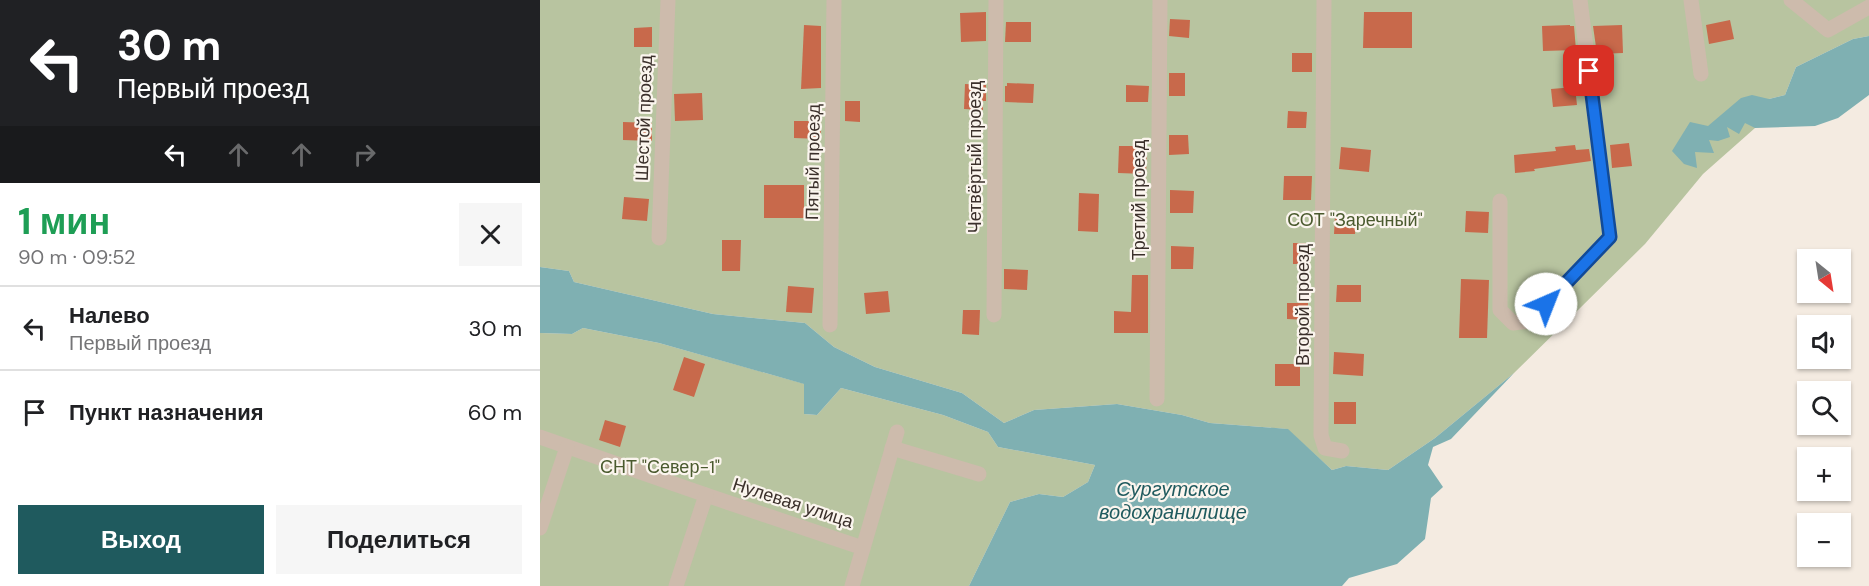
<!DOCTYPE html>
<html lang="ru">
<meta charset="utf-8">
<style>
body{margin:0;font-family:"DM Sans",sans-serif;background:#f6f6f6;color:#202124;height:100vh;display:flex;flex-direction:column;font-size:22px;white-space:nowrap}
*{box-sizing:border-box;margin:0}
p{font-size:20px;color:#757577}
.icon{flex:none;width:33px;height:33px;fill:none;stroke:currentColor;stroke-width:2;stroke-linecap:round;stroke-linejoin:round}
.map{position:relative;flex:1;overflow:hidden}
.panel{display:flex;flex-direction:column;background:#fff;width:540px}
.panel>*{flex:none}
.top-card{background:#202124;color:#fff;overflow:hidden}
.needle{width:39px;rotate:150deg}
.buttons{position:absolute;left:1257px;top:249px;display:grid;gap:12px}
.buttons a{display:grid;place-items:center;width:54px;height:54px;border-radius:0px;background:#fff;box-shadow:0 2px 4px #0004;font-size:30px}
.pin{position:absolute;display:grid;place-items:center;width:51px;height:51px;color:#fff;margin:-26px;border-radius:12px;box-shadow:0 3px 9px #0006}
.me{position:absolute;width:66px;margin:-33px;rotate:44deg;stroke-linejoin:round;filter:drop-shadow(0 0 4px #0008)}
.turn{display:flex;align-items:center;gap:21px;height:126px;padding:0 18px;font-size:27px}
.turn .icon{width:78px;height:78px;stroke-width:2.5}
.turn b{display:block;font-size:42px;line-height:51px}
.lanes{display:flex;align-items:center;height:57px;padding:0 18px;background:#0003;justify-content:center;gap:30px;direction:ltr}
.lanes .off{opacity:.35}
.round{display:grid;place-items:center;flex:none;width:63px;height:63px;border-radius:0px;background:#f6f6f6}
.headline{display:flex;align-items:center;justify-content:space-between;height:102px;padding:0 18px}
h1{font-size:36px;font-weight:800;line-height:45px;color:#1e9e55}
.cta{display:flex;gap:12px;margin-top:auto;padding:12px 18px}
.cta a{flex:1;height:69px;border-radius:0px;background:#1f5a5e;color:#fff;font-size:24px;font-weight:800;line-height:69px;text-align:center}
.cta a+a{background:#f6f6f6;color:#202124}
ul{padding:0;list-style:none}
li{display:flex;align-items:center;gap:18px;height:84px;padding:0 18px;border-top:2px solid #e0e0e0}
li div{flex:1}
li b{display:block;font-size:22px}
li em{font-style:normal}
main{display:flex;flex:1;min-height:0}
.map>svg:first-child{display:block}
.green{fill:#b8c4a0}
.water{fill:#7fb0b2}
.building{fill:#c8694b}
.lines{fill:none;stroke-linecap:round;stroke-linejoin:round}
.minor{stroke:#cdbbac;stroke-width:15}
.route-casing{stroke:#114b97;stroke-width:15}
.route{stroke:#1a73e8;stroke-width:10}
.labels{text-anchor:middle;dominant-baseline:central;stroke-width:4.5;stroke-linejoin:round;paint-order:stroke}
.street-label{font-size:18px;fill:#3b302b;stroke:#fbf5ee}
.park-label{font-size:18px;fill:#4a5a2e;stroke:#fbf5ee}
.water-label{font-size:20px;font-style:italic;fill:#1f5a5e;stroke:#fbf5ee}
</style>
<main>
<section class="panel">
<div class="top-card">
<div class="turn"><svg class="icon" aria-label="left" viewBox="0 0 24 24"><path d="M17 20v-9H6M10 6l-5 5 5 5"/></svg><div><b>30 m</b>Первый проезд</div></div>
<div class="lanes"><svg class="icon" aria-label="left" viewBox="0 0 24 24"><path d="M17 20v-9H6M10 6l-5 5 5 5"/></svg><svg class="icon off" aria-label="ahead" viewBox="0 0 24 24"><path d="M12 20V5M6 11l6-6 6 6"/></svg><svg class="icon off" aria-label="ahead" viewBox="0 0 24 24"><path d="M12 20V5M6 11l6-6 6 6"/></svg><svg class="icon off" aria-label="right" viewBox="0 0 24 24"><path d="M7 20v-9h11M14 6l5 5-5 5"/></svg></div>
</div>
<div class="headline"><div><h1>1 мин</h1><p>90 m · 09:52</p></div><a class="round"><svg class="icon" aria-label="close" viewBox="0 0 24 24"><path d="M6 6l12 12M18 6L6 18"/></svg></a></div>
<ul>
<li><svg class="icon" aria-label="left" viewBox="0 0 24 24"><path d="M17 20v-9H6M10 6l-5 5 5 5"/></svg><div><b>Налево</b><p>Первый проезд</p></div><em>30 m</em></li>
<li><svg class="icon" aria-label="arrive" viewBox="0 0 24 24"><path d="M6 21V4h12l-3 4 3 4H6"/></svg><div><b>Пункт назначения</b></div><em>60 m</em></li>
</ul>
<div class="cta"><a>Выход</a><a>Поделиться</a></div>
</section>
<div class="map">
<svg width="1329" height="586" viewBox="0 0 1329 586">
<rect width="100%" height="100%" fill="#f4ebe1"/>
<g class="green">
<polygon points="0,0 1329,0 1329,36 1313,39 1256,67 1245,95 1229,99 1215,128 1163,174 1105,244 974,373 895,438 848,470 806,466 792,470 747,429 670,423 642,415 577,404 494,410 464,423 422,393 335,367 294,347 265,323 173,314 34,282 29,271 0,267"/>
<polygon points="43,328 119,343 265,384 264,414 277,415 301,388 403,415 448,432 458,447 555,465 548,482 523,497 499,494 470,502 429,586 0,586 0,333 32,334"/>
</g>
<g class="water">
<polygon points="1329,36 1329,95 1298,118 1275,126 1215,128 1205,123 1199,134 1187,127 1190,137 1178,141 1169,140 1174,153 1155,152 1157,168 1144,164 1132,151 1150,122 1168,126 1201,98 1212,95 1229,99 1245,95 1256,67 1313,39"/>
<polygon points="0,267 29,271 34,282 173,314 265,323 294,347 335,367 422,393 464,423 494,410 577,404 642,415 670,423 748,429 792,470 806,466 848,470 895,438 974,373 911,439 893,447 888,465 903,487 891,498 885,539 857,564 809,578 802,586 429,586 470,502 499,494 523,497 548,482 555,465 458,447 448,432 403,415 301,388 277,415 264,414 264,384 119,343 43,328 32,334 0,333"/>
</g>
<g class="building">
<polygon points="446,12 446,41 421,42 420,13"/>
<polygon points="824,12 872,12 872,48 823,48"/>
<polygon points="630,19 650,20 649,38 629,36"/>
<polygon points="1190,20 1194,39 1169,44 1166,25"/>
<polygon points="466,22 491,22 491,42 465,42"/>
<polygon points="264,25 281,26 281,88 261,89"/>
<polygon points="1030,25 1030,26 1034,26 1036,50 1003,51 1002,26"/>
<polygon points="1082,25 1083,53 1057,54 1053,26"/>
<polygon points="112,27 112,47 94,47 94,28"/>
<rect x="752" y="53" width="20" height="19"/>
<rect x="629" y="73" width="16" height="23"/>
<polygon points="467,83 494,84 493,103 465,102 465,86 467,86"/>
<polygon points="425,84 446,85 446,101 443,101 443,110 424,109"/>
<polygon points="586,85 609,86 608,102 586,102"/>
<polygon points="1035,87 1037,105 1013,107 1011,89"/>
<polygon points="162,93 163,120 135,121 134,94"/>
<polygon points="305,101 320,101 320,122 305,121"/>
<polygon points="748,111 767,112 766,128 747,128"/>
<polygon points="254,121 281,121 281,139 254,138"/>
<polygon points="83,122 112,123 112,141 83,140"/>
<polygon points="629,135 648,135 649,154 629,155"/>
<polygon points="1089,143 1092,166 1072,168 1070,145"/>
<polygon points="1035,145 1036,150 1049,149 1051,161 994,169 995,171 975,173 974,155 1016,151 1015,147"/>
<polygon points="579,146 607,146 606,174 578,173"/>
<polygon points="801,147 831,150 829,172 799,169"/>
<polygon points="744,176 772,176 771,200 743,200"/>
<rect x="224" y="185" width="40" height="33"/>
<polygon points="630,190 654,191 653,213 630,213"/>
<polygon points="539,193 559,194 558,232 538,231"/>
<polygon points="84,197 109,199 107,221 82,219"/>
<polygon points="926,211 949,212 948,233 925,232"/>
<polygon points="795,217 816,217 815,234 794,234"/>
<polygon points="182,240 201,240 200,271 182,271"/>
<rect x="753" y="243" width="17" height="21"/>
<polygon points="631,246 654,247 653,269 631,269"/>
<polygon points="464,269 488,270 487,290 464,289"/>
<polygon points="592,275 608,275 608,333 574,333 574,311 591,312"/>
<polygon points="921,279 949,280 947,338 919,338"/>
<polygon points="797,285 821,285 821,302 796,302"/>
<polygon points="248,286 274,288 272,313 246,312"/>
<polygon points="348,291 350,312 326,314 324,293"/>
<polygon points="747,303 768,303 768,320 747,319"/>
<polygon points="423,310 440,310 439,335 422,334"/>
<polygon points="794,352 824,354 823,376 793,374"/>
<polygon points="144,357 165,364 154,397 133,390"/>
<rect x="735" y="364" width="25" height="22"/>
<rect x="794" y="402" width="22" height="22"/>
<polygon points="65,420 86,426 80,447 59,440"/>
</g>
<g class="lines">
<g class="minor">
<polyline points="784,0 781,435 785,448 802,451"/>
<polyline points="1151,0 1161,74"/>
<polyline points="1251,0 1288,30 1329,7"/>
<polyline points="960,201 960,310 973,323 990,321 1070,237 1040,0"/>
<polyline points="119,238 128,0"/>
<polyline points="454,315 456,0"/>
<polyline points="290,325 294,0"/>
<polyline points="617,399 620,0"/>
<polyline points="0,437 166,495 323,548"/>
<polyline points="352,448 439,474"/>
<polyline points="0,528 27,447"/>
<polyline points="136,586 166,495"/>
<polyline points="312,586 357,432"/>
</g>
</g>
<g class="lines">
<g class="route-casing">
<polyline id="route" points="1006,304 1070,237 1049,71"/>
</g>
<use href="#route" class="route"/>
</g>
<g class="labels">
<g class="street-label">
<text transform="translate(104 118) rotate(-88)">Шестой проезд</text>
<text transform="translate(435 157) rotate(-90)">Четвёртый проезд</text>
<text transform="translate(273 162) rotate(-89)">Пятый проезд</text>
<text transform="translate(599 200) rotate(-90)">Третий проезд</text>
<text transform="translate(763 305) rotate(-90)">Второй проезд</text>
<text transform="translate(253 503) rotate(18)">Нулевая улица</text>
</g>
<g class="park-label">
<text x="815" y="220">СОТ "Заречный"</text>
<text x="120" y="467">СНТ "Север-1"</text>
</g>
<g class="water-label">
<text x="633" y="489">Сургутское<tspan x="633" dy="23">водохранилище</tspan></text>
</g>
</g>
</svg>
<div class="buttons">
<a><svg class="needle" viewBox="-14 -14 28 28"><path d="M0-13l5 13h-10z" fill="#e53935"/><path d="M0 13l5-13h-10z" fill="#757577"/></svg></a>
<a><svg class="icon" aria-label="sound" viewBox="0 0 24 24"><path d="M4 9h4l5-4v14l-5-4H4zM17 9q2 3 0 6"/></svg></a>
<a><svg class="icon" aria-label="search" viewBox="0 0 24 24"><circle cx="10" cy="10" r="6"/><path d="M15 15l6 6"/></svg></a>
<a>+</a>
<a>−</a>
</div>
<div class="pin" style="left:1049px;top:71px;background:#d93025"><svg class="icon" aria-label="arrive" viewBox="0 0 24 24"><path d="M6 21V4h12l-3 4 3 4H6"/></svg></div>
<svg class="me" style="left:1006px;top:304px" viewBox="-20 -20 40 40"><circle r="19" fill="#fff"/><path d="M0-13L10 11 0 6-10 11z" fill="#1a73e8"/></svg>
</div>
</main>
